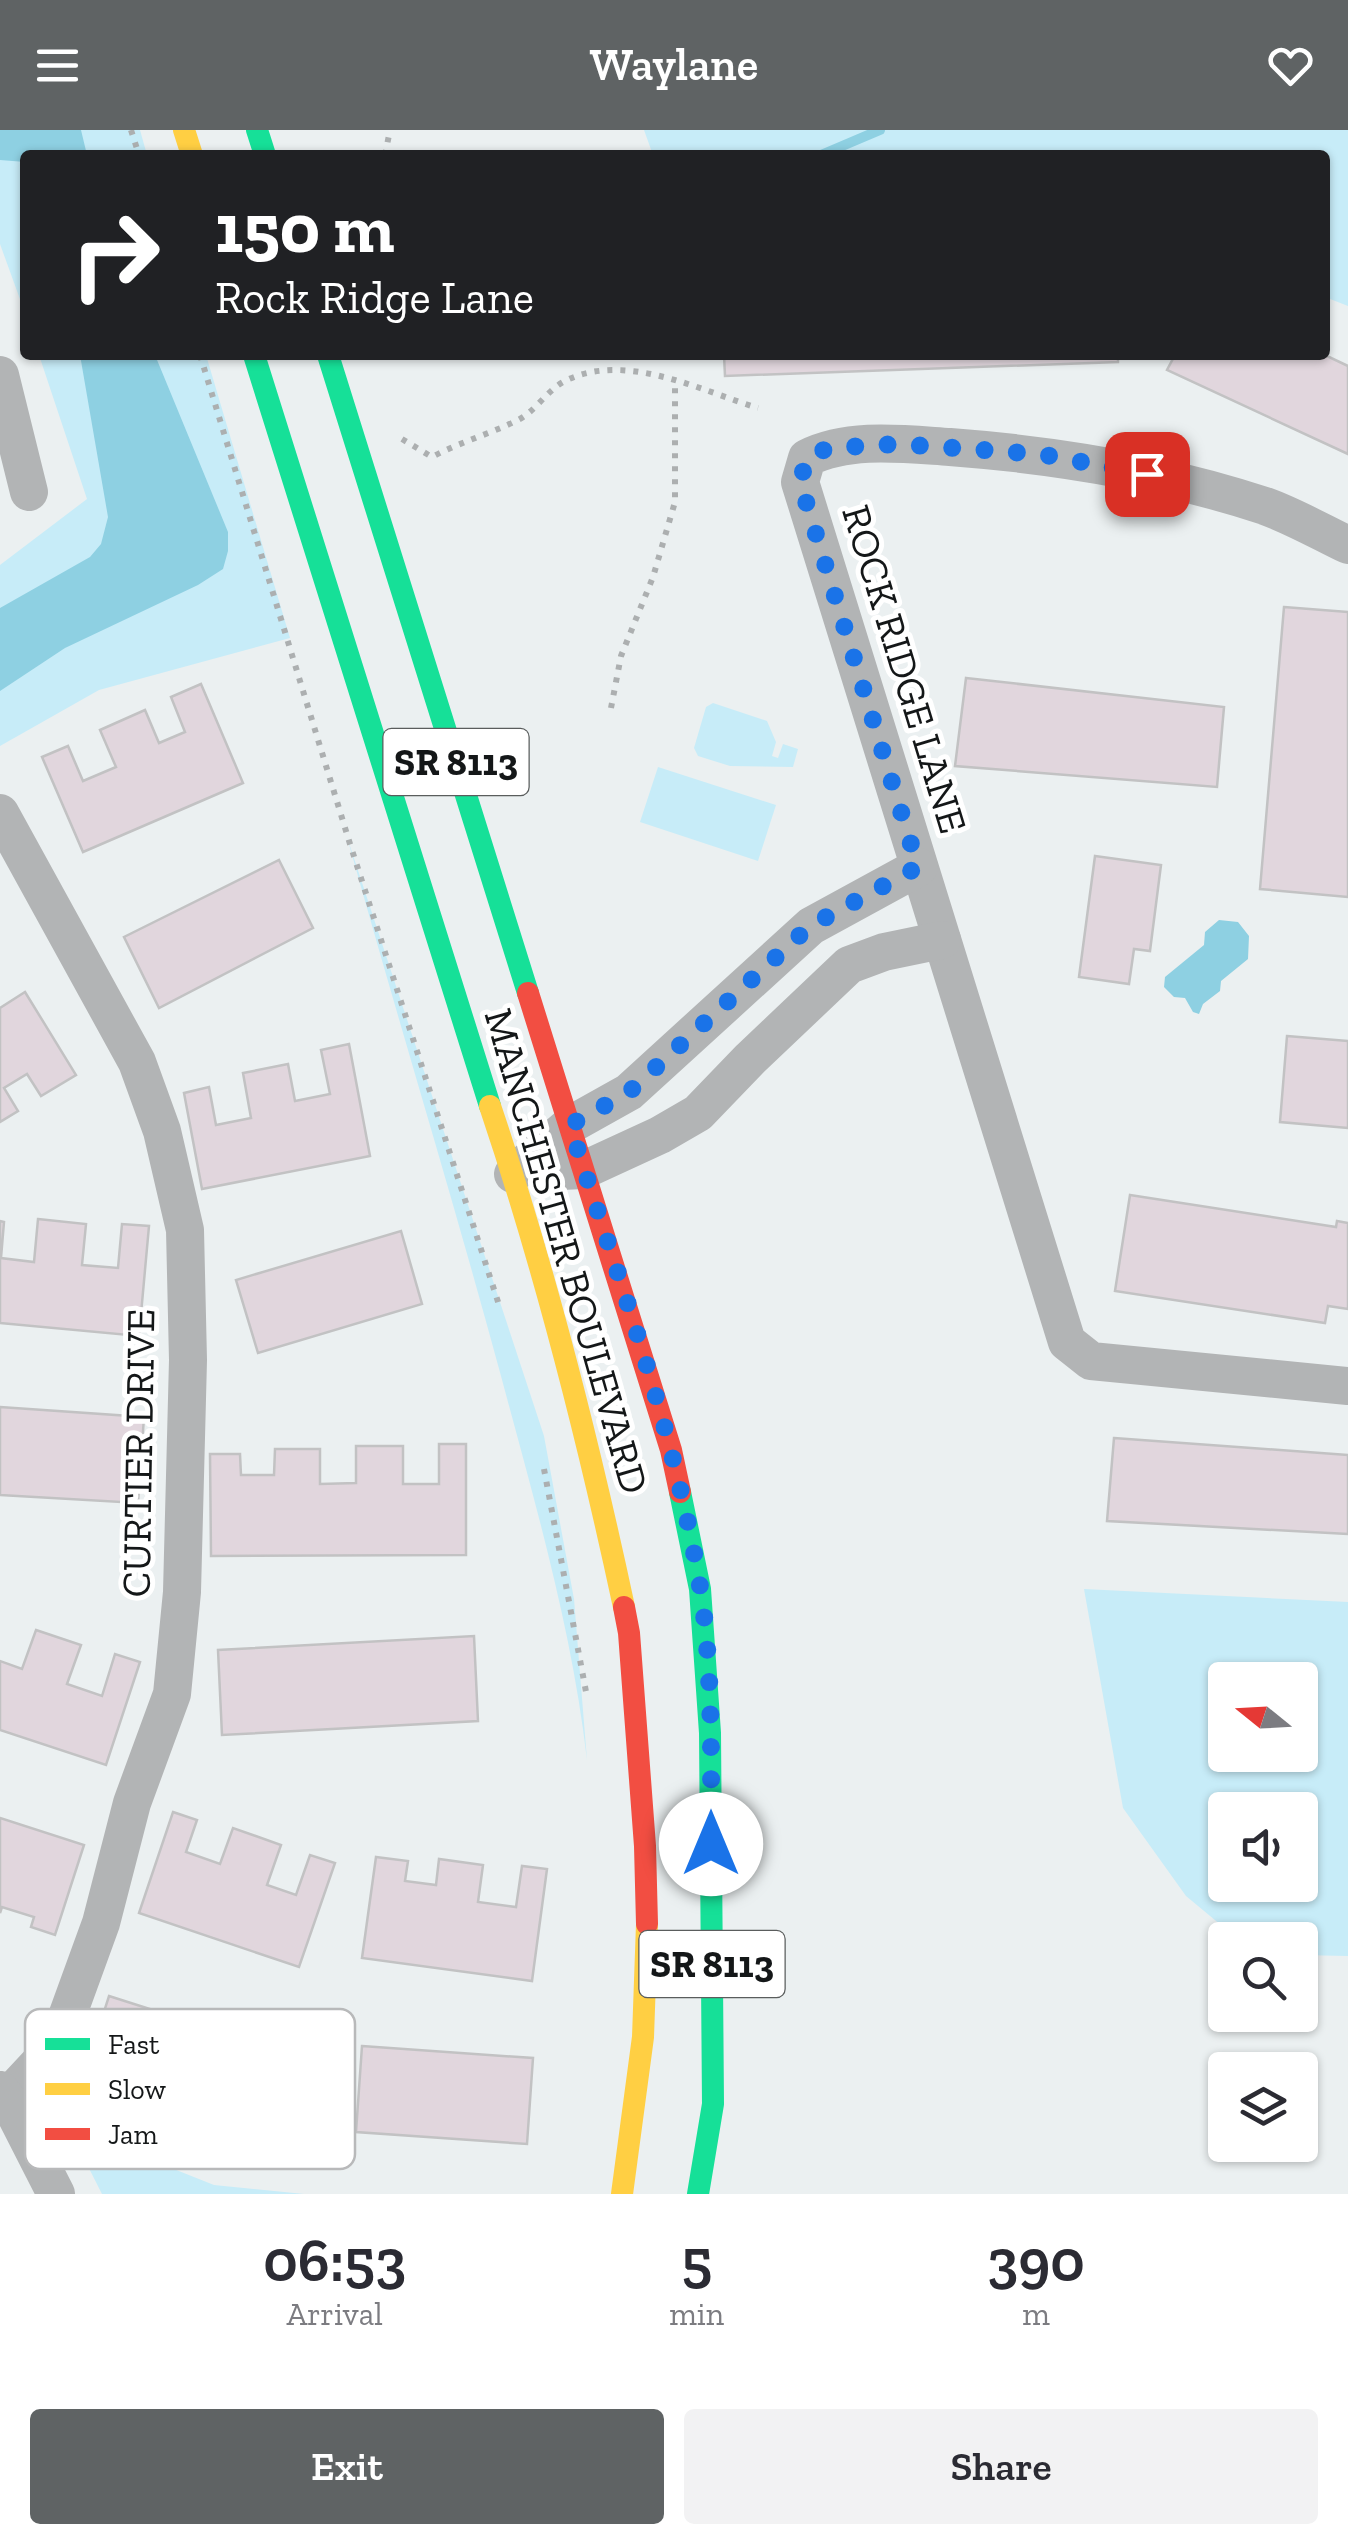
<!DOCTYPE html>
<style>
body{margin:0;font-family:"Zilla Slab",serif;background:#f2f2f3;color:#2b2b33;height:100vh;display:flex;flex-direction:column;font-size:38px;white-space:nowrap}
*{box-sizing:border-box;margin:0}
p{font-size:32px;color:#7c7c81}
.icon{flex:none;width:55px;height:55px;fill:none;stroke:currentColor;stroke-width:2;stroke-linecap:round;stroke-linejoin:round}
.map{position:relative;height:2064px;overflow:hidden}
.side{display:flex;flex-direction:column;background:#fff;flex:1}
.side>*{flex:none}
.top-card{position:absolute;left:20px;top:20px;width:1310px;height:210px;border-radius:10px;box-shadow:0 2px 8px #0004;background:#202124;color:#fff;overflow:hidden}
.needle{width:65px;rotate:288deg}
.buttons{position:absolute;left:1208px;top:1532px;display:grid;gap:20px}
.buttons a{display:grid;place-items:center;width:110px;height:110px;border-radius:10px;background:#fff;box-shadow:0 2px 8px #0004;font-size:50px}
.pin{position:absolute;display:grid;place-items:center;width:85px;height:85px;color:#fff;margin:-42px;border-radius:20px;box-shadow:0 5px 15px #0006}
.me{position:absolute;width:110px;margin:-55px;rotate:0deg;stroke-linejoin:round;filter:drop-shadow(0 0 8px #0008)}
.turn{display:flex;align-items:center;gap:35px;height:210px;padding:0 30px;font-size:45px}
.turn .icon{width:130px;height:130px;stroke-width:2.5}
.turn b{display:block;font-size:70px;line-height:85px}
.eta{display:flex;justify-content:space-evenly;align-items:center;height:170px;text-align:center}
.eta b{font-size:60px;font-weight:600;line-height:70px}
.primary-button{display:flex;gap:20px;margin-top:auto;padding:20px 30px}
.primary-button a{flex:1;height:115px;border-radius:10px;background:#5f6364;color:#fff;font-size:40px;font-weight:600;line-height:115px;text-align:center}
.primary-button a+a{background:#f2f2f3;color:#2b2b33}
header{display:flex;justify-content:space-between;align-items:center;height:130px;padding:0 30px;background:#5f6364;color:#fff;font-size:45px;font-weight:600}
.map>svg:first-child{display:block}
.green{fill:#c7ecf8;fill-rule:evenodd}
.water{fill:#8ed0e2}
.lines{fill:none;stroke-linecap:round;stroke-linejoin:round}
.stream{stroke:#8ed0e2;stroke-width:10}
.building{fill:#e1d6dd;stroke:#c2c2c3;stroke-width:2.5}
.path{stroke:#acafb0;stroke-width:6;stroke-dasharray:5 8;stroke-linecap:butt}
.street{stroke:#b2b4b5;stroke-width:38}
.fast{stroke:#16e098;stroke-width:22}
.slow{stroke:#ffcf43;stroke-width:22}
.jam{stroke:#f24e42;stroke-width:22}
.route{stroke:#1a73e8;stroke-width:18;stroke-dasharray:0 32.4}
.labels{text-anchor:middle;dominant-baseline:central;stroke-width:10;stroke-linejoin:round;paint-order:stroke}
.shield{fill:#fff;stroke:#5a5d5d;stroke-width:2.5}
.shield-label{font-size:38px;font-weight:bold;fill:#141718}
.street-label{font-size:40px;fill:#141718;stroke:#fff}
.key{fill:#fff;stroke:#b8b9ba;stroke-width:2.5}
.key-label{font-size:28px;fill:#141718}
</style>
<header><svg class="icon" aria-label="menu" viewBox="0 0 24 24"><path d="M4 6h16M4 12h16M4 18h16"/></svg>Waylane<svg class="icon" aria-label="heart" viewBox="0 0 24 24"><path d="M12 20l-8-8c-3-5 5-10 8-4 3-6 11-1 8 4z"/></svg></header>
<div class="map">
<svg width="1348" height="2064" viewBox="0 0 1348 2064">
<rect width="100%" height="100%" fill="#ebf0f1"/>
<g class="green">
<polygon points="0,0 140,0 147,25 25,25 25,183 0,114"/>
<polygon points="644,0 1348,0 1348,176 1325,167 1325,25 653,25"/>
<polygon points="39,225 206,225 290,508 99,560 0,616 0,435 87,369"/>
<polygon points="713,573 767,591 776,612 772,626 778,628 783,614 798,619 793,637 730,636 698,626 694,618 706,577"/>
<polygon points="658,637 776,675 758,731 640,692"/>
<path d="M347,707L544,1306L574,1469L587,1630C572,1499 535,1373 501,1246C452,1065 397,887 347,707Z"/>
<path d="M1084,1459L1348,1472V1826L1300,1825V1810H1239L1186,1766L1123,1678ZM1300,1550V1625H1225V1550ZM1225,1680H1300V1755H1225Z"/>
<polygon points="68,1997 214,2055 304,2064 102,2064"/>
</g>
<g class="water">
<polygon points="0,0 81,0 87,25 25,25 25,32 0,30"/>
<polygon points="80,225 155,225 228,402 228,421 223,439 198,455 65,518 0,561 0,478 90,427 101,414 108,387"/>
<polygon points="1219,790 1238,792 1249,806 1248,829 1221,851 1220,861 1203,874 1199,884 1193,882 1185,868 1174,867 1164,857 1165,847 1204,815 1205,802"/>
</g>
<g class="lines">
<polyline class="stream" points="821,25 880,0"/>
</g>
<g class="building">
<polygon points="724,225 1118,225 1118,232 725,246"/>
<polygon points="1175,225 1325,225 1348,236 1348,324 1167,240"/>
<polygon points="1284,477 1348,482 1348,767 1260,759"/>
<polygon points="966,548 1224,577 1217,657 955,636"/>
<polygon points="201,554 243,653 83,722 42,627 68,616 83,651 116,637 100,600 145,580 159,613 185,602 171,567"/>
<polygon points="1095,726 1161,735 1150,821 1134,819 1129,854 1079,847"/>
<polygon points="279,730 313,798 159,878 124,807"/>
<polygon points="25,862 76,945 41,966 27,944 4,958 18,981 0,992 0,878"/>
<polygon points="1287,906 1348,911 1348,998 1280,992"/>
<polygon points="349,914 370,1026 202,1059 184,963 209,957 216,995 251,988 243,943 288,934 295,971 330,964 321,920"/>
<polygon points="1130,1065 1336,1097 1337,1091 1348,1093 1348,1179 1328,1176 1325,1193 1115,1161"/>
<polygon points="38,1089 86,1094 82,1135 118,1138 122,1094 149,1096 139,1206 0,1193 0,1091 4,1092 1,1128 34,1132"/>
<polygon points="401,1101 422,1174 258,1223 236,1150"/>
<polygon points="0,1277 144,1287 138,1373 0,1365"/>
<polygon points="1114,1308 1348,1325 1348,1404 1107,1391"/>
<polygon points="439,1314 466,1314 466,1425 211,1426 210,1324 240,1324 241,1345 274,1345 275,1319 320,1319 320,1354 356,1353 356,1316 403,1316 403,1354 439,1354"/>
<polygon points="36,1500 81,1515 67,1554 102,1566 115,1524 140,1532 106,1635 0,1600 0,1531 22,1539"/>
<polygon points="474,1506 478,1591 222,1605 218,1520"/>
<polygon points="173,1682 197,1690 186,1722 220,1734 233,1698 281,1715 267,1755 296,1765 310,1725 335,1733 299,1837 139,1783"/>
<polygon points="0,1688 84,1715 55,1805 31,1797 34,1787 2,1777 0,1783"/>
<polygon points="376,1727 408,1731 405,1751 436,1755 439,1729 483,1735 478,1772 516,1777 522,1736 547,1739 532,1851 362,1828"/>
<polygon points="109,1866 272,1918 244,2004 141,1971 145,1957 86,1938"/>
<polygon points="362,1916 533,1928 527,2014 356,2002"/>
</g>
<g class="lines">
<g class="path">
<polyline points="131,0 139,25"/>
<polyline points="385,25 390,0"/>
<polyline points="200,225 350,714 500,1178"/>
<path d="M402,309L432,327C460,312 490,304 518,290C536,281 547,260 565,251C625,221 699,260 758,278"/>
<polyline points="611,578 621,526 653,447 675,372 675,252"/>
<polyline points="544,1339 587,1567"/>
</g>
<g class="street">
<polyline points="0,245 29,362"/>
<path d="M1348,415C1321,402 1293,386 1265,376C1162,342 1056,325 950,317C903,314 849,307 807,328L800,352L1067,1212L1091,1231L1348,1256"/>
<polyline points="0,683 137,932 162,1001 185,1100 188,1230 182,1462 172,1564 132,1673 101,1793 57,1914 0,1975"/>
<polyline points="561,1041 584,1040 660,1005 698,983 750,929 849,835 884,822 942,810"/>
<polyline points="513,1044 570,995 629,962 811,796 919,737"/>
<polyline points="0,1960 8,1970 56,2064"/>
</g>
<g class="fast">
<polyline points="257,0 265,25"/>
<polyline points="254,225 490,976"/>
<polyline points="328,225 528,863"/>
<polyline points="680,1362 700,1459 710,1603 713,1974 698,2064"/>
</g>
<g class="slow">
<polyline points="184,0 192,25"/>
<path d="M490,976C545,1139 588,1309 624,1477"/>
<polyline points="622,2064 643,1907 647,1794"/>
</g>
<g class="jam">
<polyline points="528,863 671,1320 680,1362"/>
<polyline points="624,1477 629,1503 645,1716 647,1794"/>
</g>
</g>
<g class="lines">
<path class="route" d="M711,1714C711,1631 713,1538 700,1456C674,1299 618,1147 570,995L629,962L810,796L918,737L800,352L807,328L828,318L897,314L1040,324L1147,344"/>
</g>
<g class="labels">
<g class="shield">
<rect x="383.5" y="599" width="145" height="66" rx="8"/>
<rect x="639.5" y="1801" width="145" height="66" rx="8"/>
</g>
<g class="shield-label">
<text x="456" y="632">SR 8113</text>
<text x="712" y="1834">SR 8113</text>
</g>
<g class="street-label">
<text transform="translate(905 539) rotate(73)">ROCK RIDGE LANE</text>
<text transform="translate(567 1121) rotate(74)">MANCHESTER BOULEVARD</text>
<text transform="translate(138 1323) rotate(-89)">CURTIER DRIVE</text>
</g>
</g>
<rect x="25" y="1879" width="330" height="160" rx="15" class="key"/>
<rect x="45" y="1908" width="45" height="12" fill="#16e098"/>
<rect x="45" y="1953" width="45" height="12" fill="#ffcf43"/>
<rect x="45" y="1998" width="45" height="12" fill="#f24e42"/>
<g class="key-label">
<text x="108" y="1924">Fast</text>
<text x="108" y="1969">Slow</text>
<text x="108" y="2014">Jam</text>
</g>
</svg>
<div class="buttons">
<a><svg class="needle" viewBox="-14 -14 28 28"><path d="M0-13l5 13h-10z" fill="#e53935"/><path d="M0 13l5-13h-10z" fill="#7c7c81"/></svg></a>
<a><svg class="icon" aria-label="sound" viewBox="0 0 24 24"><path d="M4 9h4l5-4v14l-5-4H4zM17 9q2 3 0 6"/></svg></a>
<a><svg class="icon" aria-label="search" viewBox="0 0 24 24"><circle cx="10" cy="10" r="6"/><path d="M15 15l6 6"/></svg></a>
<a><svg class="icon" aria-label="layers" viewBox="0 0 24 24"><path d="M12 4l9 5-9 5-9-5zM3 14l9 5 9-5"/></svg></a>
</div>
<div class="pin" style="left:1147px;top:344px;background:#d93025"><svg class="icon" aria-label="arrive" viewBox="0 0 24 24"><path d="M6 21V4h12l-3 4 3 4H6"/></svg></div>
<svg class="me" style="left:711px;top:1714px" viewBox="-20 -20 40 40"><circle r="19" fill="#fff"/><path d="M0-13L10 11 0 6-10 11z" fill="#1a73e8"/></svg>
<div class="top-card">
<div class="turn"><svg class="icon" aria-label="right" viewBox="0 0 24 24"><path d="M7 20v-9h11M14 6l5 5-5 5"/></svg><div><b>150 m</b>Rock Ridge Lane</div></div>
</div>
</div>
<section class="side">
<div class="eta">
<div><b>06:53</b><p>Arrival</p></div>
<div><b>5</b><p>min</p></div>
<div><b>390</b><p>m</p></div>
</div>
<div class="primary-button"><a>Exit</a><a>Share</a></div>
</section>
